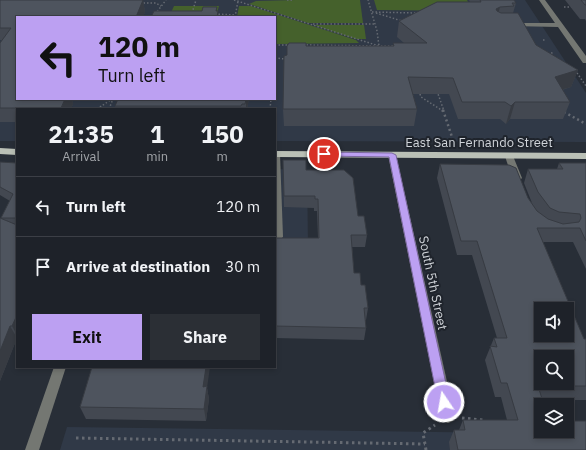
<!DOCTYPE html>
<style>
body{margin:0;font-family:"IBM Plex Sans",sans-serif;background:#2b2f35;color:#f1f3f6;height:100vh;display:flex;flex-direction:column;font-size:15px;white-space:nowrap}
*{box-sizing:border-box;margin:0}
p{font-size:13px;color:#a1a4a8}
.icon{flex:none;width:22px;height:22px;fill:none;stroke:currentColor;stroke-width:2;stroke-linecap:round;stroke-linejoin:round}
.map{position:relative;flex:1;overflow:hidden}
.drawer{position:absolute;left:16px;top:108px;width:260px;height:260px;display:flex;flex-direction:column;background:#1e2229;border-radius:0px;box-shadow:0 2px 6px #0003,0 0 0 1px #3c3f46}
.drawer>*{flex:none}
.banner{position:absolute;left:16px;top:16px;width:260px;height:84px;border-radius:0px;box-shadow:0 2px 6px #0003,0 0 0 1px #3c3f46;background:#bca0f2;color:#111;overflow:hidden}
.tools{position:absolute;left:534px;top:302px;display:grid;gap:8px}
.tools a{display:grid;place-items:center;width:40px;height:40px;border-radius:0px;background:#1e2229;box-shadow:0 2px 6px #0003,0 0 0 1px #3c3f46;font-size:20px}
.pin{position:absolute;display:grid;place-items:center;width:34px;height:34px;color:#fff;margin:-17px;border:2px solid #fff;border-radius:50%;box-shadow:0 1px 4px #0007}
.me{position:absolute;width:44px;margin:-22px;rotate:348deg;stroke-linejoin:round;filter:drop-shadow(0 0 3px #0008)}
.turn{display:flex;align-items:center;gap:14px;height:84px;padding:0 16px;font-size:18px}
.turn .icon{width:52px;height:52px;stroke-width:2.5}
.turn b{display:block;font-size:28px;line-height:34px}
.eta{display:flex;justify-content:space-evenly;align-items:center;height:68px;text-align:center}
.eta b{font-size:24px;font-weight:700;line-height:28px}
.button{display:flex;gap:8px;margin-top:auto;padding:8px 16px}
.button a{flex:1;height:46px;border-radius:0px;background:#bca0f2;color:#111;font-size:16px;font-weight:700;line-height:46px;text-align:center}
.button a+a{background:#2b2f35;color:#f1f3f6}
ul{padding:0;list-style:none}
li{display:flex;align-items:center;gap:12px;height:60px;padding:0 16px;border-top:1px solid #3c3f46}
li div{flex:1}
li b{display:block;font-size:15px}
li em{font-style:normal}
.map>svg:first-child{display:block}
.built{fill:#303947;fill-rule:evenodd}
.green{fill:#45612c}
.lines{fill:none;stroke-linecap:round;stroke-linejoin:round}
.path-far2{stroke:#656a72;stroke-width:1.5;stroke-dasharray:1.5 2;stroke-linecap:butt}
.path-far1{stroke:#656a72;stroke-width:2.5;stroke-dasharray:2 3;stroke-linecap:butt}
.path{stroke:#656a72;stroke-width:3;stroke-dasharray:2.5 3.5;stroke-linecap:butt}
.minor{fill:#747772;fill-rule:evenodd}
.major{fill:#bac0b6;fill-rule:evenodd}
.wall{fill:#434851}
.shaded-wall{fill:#373b42}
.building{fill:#4e545e;stroke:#373b42;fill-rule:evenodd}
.route{fill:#bca0f2;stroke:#7a689d}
.labels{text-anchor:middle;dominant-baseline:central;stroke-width:4;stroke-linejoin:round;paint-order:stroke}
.street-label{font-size:13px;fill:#d0d4d9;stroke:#1f242c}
</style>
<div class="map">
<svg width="586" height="450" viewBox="0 0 586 450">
<rect width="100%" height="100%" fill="#282e37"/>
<g class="built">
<path d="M0,0H525L586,93V142L275,141V109H17V141H0ZM17,17H275V99H17Z"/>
<polygon points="275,169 307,170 308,247 275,247"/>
<polygon points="67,427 586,434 586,450 60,450"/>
</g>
<g class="green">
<polygon points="295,0 360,0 363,23 308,23 249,4 256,1"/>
<polygon points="374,0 467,0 473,11 377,10"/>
<polygon points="174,6 219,6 216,17 169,17"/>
<polygon points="239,6 251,6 356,40 359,43 275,44 275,17 237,17"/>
<polygon points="313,25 364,25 366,39 356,39"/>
</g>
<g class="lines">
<g class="path-far2">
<polyline points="234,0 379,46 396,46"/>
<polyline points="287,0 293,0"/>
<polyline points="140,3 156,3 161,6"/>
<polyline points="564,7 574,7"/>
<polyline points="372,12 416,13"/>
<polyline points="192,13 196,0"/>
<polyline points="376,13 402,21"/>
<polyline points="215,14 236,15"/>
<polyline points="153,17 166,0"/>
<polyline points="235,17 238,1"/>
<polyline points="313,24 376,24"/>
<polyline points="543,40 545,40"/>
<polyline points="275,45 290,45"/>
<polyline points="303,45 379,46 377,31 368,0"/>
<polyline points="551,53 553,53"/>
<polyline points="275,58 286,59"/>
<polyline points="575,70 586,86"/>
<polyline points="437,91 444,111"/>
<polyline points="420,94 421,97 443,111"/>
<polyline points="97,109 112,99"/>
<polyline points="109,109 113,99"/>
<polyline points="270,109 271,99"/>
</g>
<g class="path-far1">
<polyline points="442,110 443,111"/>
<polyline points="443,110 452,137"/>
<polyline points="564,112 586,124"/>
<polyline points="275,119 279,119"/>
</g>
<g class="path">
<polyline points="462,418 483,420"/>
<polyline points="76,438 425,444"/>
<polyline points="426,450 423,433 435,425"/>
</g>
<g class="minor">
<polygon points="539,0 545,0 586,56 586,63 583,63 558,27 511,26 511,24 513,23 555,23"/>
<polygon points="276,151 280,154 283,237 278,241 275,240"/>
<polygon points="392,152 396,155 455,417 453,421 448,423 443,421 441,417 388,155"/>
<polygon points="509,153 513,156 522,178 520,180 514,180 512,178 505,156"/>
<polygon points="54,367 66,367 39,450 25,450"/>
</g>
<g class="major">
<polygon points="0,148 17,149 17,155 0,154"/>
<polygon points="275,151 586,153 586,159 275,157"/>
</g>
</g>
<g class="wall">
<polygon points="0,0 143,0 145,12 143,17 17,17 17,99 72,99 73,104 71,109 17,109 17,122 0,122 0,43 2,40 0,40"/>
<polygon points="469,0 514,0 516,3 513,13 536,45 578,70 571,87 562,90 570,102 563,119 510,119 506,124 500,119 458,119 449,94 413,94 417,109 414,126 284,126 283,109 287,55 306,46 393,46 393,43 404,43 397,37 399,21 470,2"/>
<polygon points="565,0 586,0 586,21 585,19 580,19"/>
<polygon points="118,99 249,99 247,109 116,109 115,106"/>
<polygon points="283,160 306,170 358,216 367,235 365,247 352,247 354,273 361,285 368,308 366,320 365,320 366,328 364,340 275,338 275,238 318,238 317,211 314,211 314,208 284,207"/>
<polygon points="0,162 17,163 17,338 0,381 0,218 1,218 10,201 0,195"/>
<polygon points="559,163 586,163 586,269 573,242 543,242 584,339 586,339 586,400 542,400 541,431 586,450 450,450 449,442 454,430 459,430 463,420 507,420 501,397 495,397 485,360 494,338 497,338 472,255 457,255 437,178 440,164 528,198 532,203 524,183 528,169 557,169"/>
<polygon points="207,388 209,399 206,421 86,419 80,407"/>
</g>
<g class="shaded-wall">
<polygon points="143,0 145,12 143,17 136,17"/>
<polygon points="217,7 217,13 218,11 218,17 216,17 216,11"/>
<polygon points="500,7 496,22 496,9"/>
<polygon points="578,70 571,87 549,93 555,77"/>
<polygon points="65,99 72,99 73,104 71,109 61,109"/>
<polygon points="246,99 249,99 247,109 246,109"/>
<polygon points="515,102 510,119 506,124 511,106"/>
<polygon points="17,315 17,335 12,326"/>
<polygon points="10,326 17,338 0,381 0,351"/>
<polygon points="206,367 210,367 207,388 209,399 206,421 204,409 203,387"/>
</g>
<g class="building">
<polygon points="0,0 143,0 136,17 17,17 17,99 65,99 61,108 0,108 0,43 11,28 0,28"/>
<polygon points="480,0 514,0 516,3 512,3 514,6 500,7 496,9 497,11 501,13 518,13 536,45 578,70 555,77 570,102 515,102 511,106 505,102 462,102 453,78 408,77 417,109 283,109 284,56 287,55 287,46 289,43 306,43 306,46 394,46 393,43 427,43 399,21 437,2 481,2"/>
<polygon points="581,0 586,0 586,5 585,5"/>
<polygon points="203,7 217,7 216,11 218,11 217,17 151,17 154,11 202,11"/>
<polygon points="118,99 246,99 245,104 242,104 241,106 115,106"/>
<polygon points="283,160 306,160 306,170 344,170 353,178 358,216 364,216 367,235 351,235 354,273 360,273 361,285 365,285 368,308 364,308 366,328 275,326 275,238 319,238 318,199 315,199 315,196 284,196"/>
<polygon points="0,162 17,163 17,218 1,218 13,194 0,187"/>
<path d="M559,163H586V241L580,228H537L584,339H586V386H538L544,405H541V431H567V421H586V450H458L454,430H465L463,420H518L507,383H501L490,346L497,347L494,338H507L477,241H461L440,164L509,165L516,168L528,198L537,211L548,219L563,224L579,222L581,218L580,214L559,212L550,208L538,192L528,169H563ZM541,309H567V335H541ZM541,357H567V383H541Z"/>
<polygon points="0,218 17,225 17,295 16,297 17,297 17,315 12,326 10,326 0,351"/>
<polygon points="92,367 206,367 203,387 207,386 204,409 80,407"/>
</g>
<polygon class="route" points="324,152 392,153 396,155 450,402 449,406 444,407 440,406 438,402 389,157 321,156 320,154"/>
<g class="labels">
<g class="street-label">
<text x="479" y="142">East San Fernando Street</text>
<text transform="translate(433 283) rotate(78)">South 5th Street</text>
</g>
</g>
</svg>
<div class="tools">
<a><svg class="icon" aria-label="sound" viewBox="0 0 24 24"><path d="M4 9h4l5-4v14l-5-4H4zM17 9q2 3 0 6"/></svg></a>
<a><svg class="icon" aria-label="search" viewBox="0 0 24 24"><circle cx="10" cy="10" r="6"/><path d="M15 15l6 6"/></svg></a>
<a><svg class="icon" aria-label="layers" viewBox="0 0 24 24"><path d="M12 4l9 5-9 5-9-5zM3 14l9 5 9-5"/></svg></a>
</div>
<div class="pin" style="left:324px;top:154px;background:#d93025"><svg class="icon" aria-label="arrive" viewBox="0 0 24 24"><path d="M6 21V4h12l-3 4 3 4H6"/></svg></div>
<svg class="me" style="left:444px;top:402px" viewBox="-20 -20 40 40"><circle r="17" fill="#bca0f2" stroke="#fff" stroke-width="3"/><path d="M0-11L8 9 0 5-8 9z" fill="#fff"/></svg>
<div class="banner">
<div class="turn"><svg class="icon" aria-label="left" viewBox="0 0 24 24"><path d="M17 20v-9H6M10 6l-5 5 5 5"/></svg><div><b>120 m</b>Turn left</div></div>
</div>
<section class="drawer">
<div class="eta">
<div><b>21:35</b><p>Arrival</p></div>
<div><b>1</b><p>min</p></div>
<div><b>150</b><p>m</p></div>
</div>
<ul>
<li><svg class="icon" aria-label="left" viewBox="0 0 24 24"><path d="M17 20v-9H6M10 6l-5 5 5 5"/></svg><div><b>Turn left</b></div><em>120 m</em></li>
<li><svg class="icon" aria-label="arrive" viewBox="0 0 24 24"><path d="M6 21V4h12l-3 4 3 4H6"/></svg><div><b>Arrive at destination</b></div><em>30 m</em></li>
</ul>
<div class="button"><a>Exit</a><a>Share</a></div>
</section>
</div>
